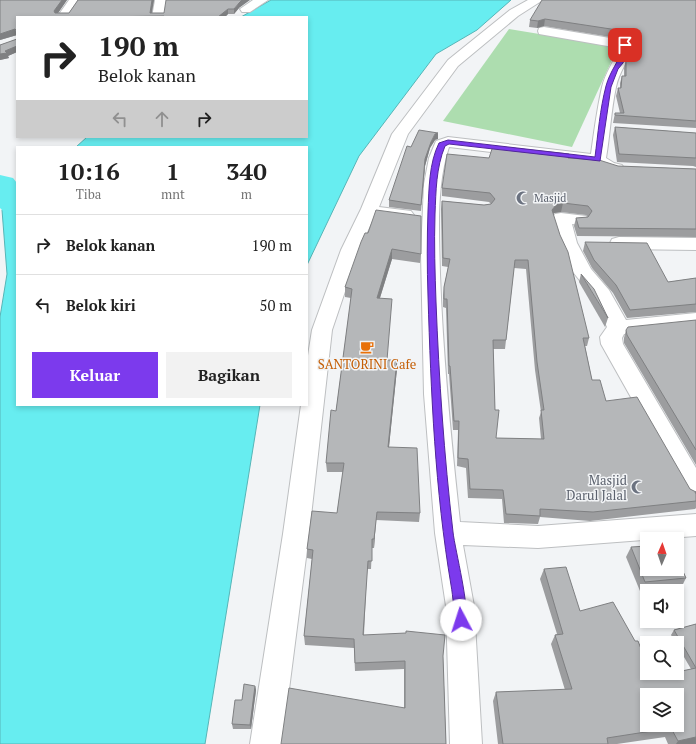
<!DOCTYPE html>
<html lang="id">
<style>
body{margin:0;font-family:"PT Serif",serif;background:#f2f2f2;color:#222;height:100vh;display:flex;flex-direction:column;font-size:15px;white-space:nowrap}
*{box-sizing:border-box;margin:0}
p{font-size:13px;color:#767676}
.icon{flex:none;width:22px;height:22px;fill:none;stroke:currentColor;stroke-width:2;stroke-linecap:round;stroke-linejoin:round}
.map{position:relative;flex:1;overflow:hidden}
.drawer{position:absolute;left:16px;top:146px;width:292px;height:260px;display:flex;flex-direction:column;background:#fff;border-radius:0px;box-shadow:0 2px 6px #0003}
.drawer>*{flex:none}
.hud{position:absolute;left:16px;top:16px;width:292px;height:122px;border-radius:0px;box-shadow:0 2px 6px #0003;background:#fff;color:#222;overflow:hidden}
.needle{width:26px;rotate:2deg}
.tools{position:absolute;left:640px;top:532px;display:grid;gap:8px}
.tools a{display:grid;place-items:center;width:44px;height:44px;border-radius:0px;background:#fff;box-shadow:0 2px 6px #0003;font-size:20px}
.pin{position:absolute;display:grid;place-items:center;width:34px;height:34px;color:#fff;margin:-17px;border-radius:8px;box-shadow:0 2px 6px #0006}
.me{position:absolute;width:44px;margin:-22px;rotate:355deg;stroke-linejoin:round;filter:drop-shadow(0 0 3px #0008)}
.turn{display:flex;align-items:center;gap:14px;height:84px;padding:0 16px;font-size:18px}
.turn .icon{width:52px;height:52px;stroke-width:2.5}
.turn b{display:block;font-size:28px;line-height:34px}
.lanes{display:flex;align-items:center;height:38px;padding:0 16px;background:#0003;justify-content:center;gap:20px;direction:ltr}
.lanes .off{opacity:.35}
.eta{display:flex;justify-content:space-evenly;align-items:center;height:68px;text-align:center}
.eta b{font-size:24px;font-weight:800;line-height:28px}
.primary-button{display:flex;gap:8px;margin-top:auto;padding:8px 16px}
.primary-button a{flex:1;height:46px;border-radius:0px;background:#7c3aed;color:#fff;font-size:16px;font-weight:800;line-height:46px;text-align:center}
.primary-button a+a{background:#f2f2f2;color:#222}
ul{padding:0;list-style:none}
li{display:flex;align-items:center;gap:12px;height:60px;padding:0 16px;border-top:1px solid #e0e0e0}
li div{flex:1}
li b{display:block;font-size:15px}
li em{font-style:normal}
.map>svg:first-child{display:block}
.green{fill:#adddaf}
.water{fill:#67edf0;stroke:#56b5b7}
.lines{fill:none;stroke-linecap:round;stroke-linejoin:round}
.river{fill:#67edf0;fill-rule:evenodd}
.minor-casing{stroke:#bdbfc1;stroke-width:2}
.minor{fill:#fff;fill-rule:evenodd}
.wall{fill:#9c9d9f;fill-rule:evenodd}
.shaded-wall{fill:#7f8082}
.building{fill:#b5b7b9;stroke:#7f8082;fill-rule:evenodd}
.route{fill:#7c3aed;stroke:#51269a}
.labels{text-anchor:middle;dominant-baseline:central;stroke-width:3;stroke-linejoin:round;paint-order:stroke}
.far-worship-label{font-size:11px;fill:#5b616d;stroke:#f2f4f6;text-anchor:start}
.food-label{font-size:13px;fill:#c56008;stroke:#f2f4f6}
.worship-label{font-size:13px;fill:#5b616d;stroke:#f2f4f6;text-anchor:end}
</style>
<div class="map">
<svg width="696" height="744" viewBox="0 0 696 744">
<rect width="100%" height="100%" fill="#f2f4f6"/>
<polygon class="green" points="509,29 618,47 572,147 443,121"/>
<g class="water">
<polygon points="271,0 511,0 477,30 436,54 359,156 307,265 307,147 76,147 87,137 307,137 307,17 241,17"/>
<polygon points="17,203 17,405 260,405 205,744 0,744 0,317 7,274 2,210"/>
</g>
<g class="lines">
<polygon class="river" points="0,175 13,178 17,183 17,215 4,212 0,208"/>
<g class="minor-casing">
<g id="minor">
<polygon points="69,0 81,0 69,17 57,17"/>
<polygon points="155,0 167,0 164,17 152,17"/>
<polygon points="253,0 268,0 250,12 242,12 240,9"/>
<polygon points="528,0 543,0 518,16 458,66 408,134 379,207 411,211 414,215 411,219 405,220 374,217 359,250 332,330 309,534 282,744 250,744 283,534 301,405 307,405 307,362 312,330 341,250 361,209 392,134 448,60 510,10"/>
<path d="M544,27L622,40L627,41L633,47C628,61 619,72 616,87C611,110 610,135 606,158L614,163L622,165L624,168L622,171C612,174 602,170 594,164L449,147C436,186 439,233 440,274C443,357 451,439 460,522L538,526L696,514V536L538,548L463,545L474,606L482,744H450L446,606L435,533L424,394L421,253L424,184L429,158L436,141L448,137L591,154C594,132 597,109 602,87C605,73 614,62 619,48L539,34L538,31L539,28Z"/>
<polygon points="561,213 586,216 589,220 586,224 580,225 572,224 577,243 591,269 609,290 626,320 696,313 696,327 624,334 622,338 623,344 696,468 696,500 687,497 601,344 600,337 607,327 593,297 573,272 559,243 552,218 555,214"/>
<polygon points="619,237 696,238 696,250 619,249 612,247 610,243 612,239"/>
</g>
</g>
<use href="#minor" class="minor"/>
</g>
<g class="wall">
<polygon points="0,0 67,0 58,13 69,13 78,0 154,0 152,13 164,13 239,8 234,14 228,14 225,17 17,17 17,52 8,56 9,58 0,60 0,45 17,39 17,35 0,40"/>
<polygon points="696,0 696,128 613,123 615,113 620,113 616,96 618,88 620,88 620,83 622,76 624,76 624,68 626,60 633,45 628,40 544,26 537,28 529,27 530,20"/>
<polygon points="615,127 696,133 696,167 693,166 617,162 613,135"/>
<polygon points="438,139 435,140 430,148 425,166 421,211 389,207 389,200 411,147"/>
<path d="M489,158H568L618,166L696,169V237L577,236L574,226L576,218L588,217L586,215L561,212L554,213L553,214L589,338L587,346H585L592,380L606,401L690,489L696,492V508L695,509L590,521L540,517L538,524L504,523L502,499L468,498L466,468L457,466L458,430H453L449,374H448L446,308L443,307V295L444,287L448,267L442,266L441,209L442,201L484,205L491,204L489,202L442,196V188ZM514,268L526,269L535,370L541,412L539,418L541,439L496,438L493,349H505Z"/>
<polygon points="368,233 421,254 420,263 392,259 380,298 387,360 397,369 389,447 420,513 419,522 376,520 374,548 372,548 371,569 367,569 364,635 443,656 446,744 404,708 404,669 355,671 354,648 305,645 304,636 312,559 307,558 307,549 337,513 343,472 327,472 326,463 336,411 351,298 345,297 345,287"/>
<polygon points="585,242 668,282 696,278 696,312 627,318 613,293 592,268 583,251"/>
<polygon points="581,274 608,318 605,327 579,282"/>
<polygon points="696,320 696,465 624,343 624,338 626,330"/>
<polygon points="631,547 686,578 681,588 640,591 626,557"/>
<polygon points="544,569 580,611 653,678 691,669 677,645 677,643 676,643 671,635 674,630 696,624 696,744 668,744 665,737 617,744 498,744 493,701 496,692 565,690 551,644 555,635 557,634 540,579"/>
<polygon points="255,686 256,690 251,729 233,729 232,724 242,700"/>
</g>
<g class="shaded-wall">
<polygon points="62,0 67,0 56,16 54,11"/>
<polygon points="152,0 154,0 151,16 150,13"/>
<polygon points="242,0 250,0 239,8 234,14 234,9 239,3"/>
<polygon points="228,9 228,14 225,17 218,17"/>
<polygon points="545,19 544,26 537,28 538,21"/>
<polygon points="15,29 17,35 0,40 0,34"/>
<polygon points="17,46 17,52 8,56 9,58 0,60 0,54 5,51"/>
<polygon points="438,133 438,139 435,140 430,148 425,166 421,211 425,159 431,142 435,134"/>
<polygon points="563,203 561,212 554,213 551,218 552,210 556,205"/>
<polygon points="392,249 392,259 377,307 377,298"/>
<polygon points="397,360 397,369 388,456 388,447"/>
<polygon points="377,512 376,520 374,548 374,539"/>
<polygon points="255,686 256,690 251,729 250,725"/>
<polygon points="696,737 696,744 676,744 678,741"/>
</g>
<g class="building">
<polygon points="0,0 62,0 54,11 55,13 69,13 78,0 152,0 150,13 164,13 166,0 242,0 239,3 234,9 228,9 218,17 163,17 164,16 96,17 17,17 17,46 5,51 7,53 0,54 0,45 17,39 17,31 15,29 0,34"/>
<polygon points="542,0 696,0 696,121 615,115 615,113 624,113 618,88 621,88 622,76 626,76 626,60 636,39 630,33 624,31 545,19 538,21 530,20"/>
<polygon points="615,127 696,133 696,158 619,154"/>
<polygon points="419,130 438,133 435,134 431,142 425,159 421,205 389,200 407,146 411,147"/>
<path d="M493,146L569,154L568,158L599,160L618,166L696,169V229L579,228L576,218L588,217L592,211L588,206L563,203L556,205L552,210L560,235L568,252L589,338H583L592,380H600L606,401L637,397L690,489L696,492H695L696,494V501L593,512L540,509V516L506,514L503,490L470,489L468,459L458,458L459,421H454L450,366H449L447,299H444V287L450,259L443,258L442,201L484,205L491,204L495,199L490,193L442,188L447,154L489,158ZM515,260H528L537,362L544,410H541L544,439L496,438L499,410H495L493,340H506Z"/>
<polygon points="376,210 421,216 421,254 392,249 377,298 392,299 387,360 397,360 388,447 417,448 420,513 377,512 374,539 372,539 372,561 368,561 363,635 406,633 406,631 445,635 443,656 446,744 281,744 289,688 405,708 405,661 355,663 354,639 304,636 313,550 307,549 312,511 337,513 344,463 326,463 331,410 336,411 352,289 345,287 361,242 365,233 368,233"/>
<polygon points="585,242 647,243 668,282 696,278 696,304 630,310 616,285 594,260"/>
<polygon points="581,274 594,289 608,318"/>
<polygon points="696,320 696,450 627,335 626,330 628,327"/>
<polygon points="647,546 647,569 677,569 677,558 686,578 645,582 631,547"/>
<path d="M566,567L580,611L613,602L635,641H638L647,664V673H651L653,678L674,673H677V672L696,668V737L678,741L671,728L607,738L608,744H503L496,692L572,689L555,635L563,634L544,569ZM647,695H677V725H647Z"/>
<polygon points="696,624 696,668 674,630"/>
<polygon points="244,684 255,686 250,725 232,724 235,700 242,700"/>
</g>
<path class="route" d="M625,43L629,47L623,63L618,69L611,87L600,161L449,144L445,146C436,168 436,191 435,214C434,244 435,273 436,302C439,379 444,455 453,532C455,550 471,611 465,624L461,626L457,624C454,617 453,595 451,585C435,490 431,393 428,296C427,267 427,239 428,211C429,189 429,163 439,143L448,140L595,157C598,134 600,109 606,86C610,71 619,61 624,47L622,45Z"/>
<defs>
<g id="mosque-bare" transform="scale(1.08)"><path d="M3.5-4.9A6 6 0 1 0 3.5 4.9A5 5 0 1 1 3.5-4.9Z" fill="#6b7280" stroke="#f2f4f6" stroke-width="2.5" paint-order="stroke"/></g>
<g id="cafe-bare" transform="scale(1.08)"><path d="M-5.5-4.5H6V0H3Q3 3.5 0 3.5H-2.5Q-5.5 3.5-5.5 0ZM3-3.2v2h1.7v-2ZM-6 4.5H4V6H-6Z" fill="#e8710a" stroke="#f2f4f6" stroke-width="2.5" paint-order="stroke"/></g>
</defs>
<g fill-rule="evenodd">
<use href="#mosque-bare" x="523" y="198"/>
<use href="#cafe-bare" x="367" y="347"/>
<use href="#mosque-bare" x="638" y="487"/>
</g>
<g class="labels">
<g class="far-worship-label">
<text x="534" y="198">Masjid</text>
</g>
<g class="food-label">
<text x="367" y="364">SANTORINI Cafe</text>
</g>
<g class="worship-label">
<text x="627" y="480">Masjid<tspan x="627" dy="15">Darul Jalal</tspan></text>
</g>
</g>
</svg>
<div class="tools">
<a><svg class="needle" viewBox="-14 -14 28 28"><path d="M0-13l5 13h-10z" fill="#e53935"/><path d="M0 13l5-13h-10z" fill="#767676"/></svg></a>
<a><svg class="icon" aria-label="sound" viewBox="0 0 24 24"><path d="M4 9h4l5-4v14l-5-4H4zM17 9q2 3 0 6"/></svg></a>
<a><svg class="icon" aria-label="search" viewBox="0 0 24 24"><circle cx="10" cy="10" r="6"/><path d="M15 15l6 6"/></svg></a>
<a><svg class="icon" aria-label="layers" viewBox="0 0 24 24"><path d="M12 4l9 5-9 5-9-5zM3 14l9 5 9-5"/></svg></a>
</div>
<div class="pin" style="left:625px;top:45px;background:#d93025"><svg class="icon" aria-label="arrive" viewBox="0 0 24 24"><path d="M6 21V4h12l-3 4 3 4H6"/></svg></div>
<svg class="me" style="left:461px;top:620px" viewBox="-20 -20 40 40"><circle r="19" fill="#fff"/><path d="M0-13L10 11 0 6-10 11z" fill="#7c3aed"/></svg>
<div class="hud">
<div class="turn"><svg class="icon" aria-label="right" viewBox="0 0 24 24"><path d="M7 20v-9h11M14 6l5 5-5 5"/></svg><div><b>190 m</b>Belok kanan</div></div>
<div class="lanes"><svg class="icon off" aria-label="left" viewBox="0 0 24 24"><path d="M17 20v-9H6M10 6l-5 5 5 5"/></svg><svg class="icon off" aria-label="ahead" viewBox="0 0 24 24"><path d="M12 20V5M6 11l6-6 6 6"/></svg><svg class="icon" aria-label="right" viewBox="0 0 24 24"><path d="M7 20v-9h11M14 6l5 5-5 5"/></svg></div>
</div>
<section class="drawer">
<div class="eta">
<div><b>10:16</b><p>Tiba</p></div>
<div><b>1</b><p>mnt</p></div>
<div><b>340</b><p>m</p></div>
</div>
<ul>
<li><svg class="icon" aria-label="right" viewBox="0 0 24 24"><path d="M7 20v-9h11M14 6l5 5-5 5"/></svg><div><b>Belok kanan</b></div><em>190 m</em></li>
<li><svg class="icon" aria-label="left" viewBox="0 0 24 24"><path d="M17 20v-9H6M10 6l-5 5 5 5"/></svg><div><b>Belok kiri</b></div><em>50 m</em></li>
</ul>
<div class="primary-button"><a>Keluar</a><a>Bagikan</a></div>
</section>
</div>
